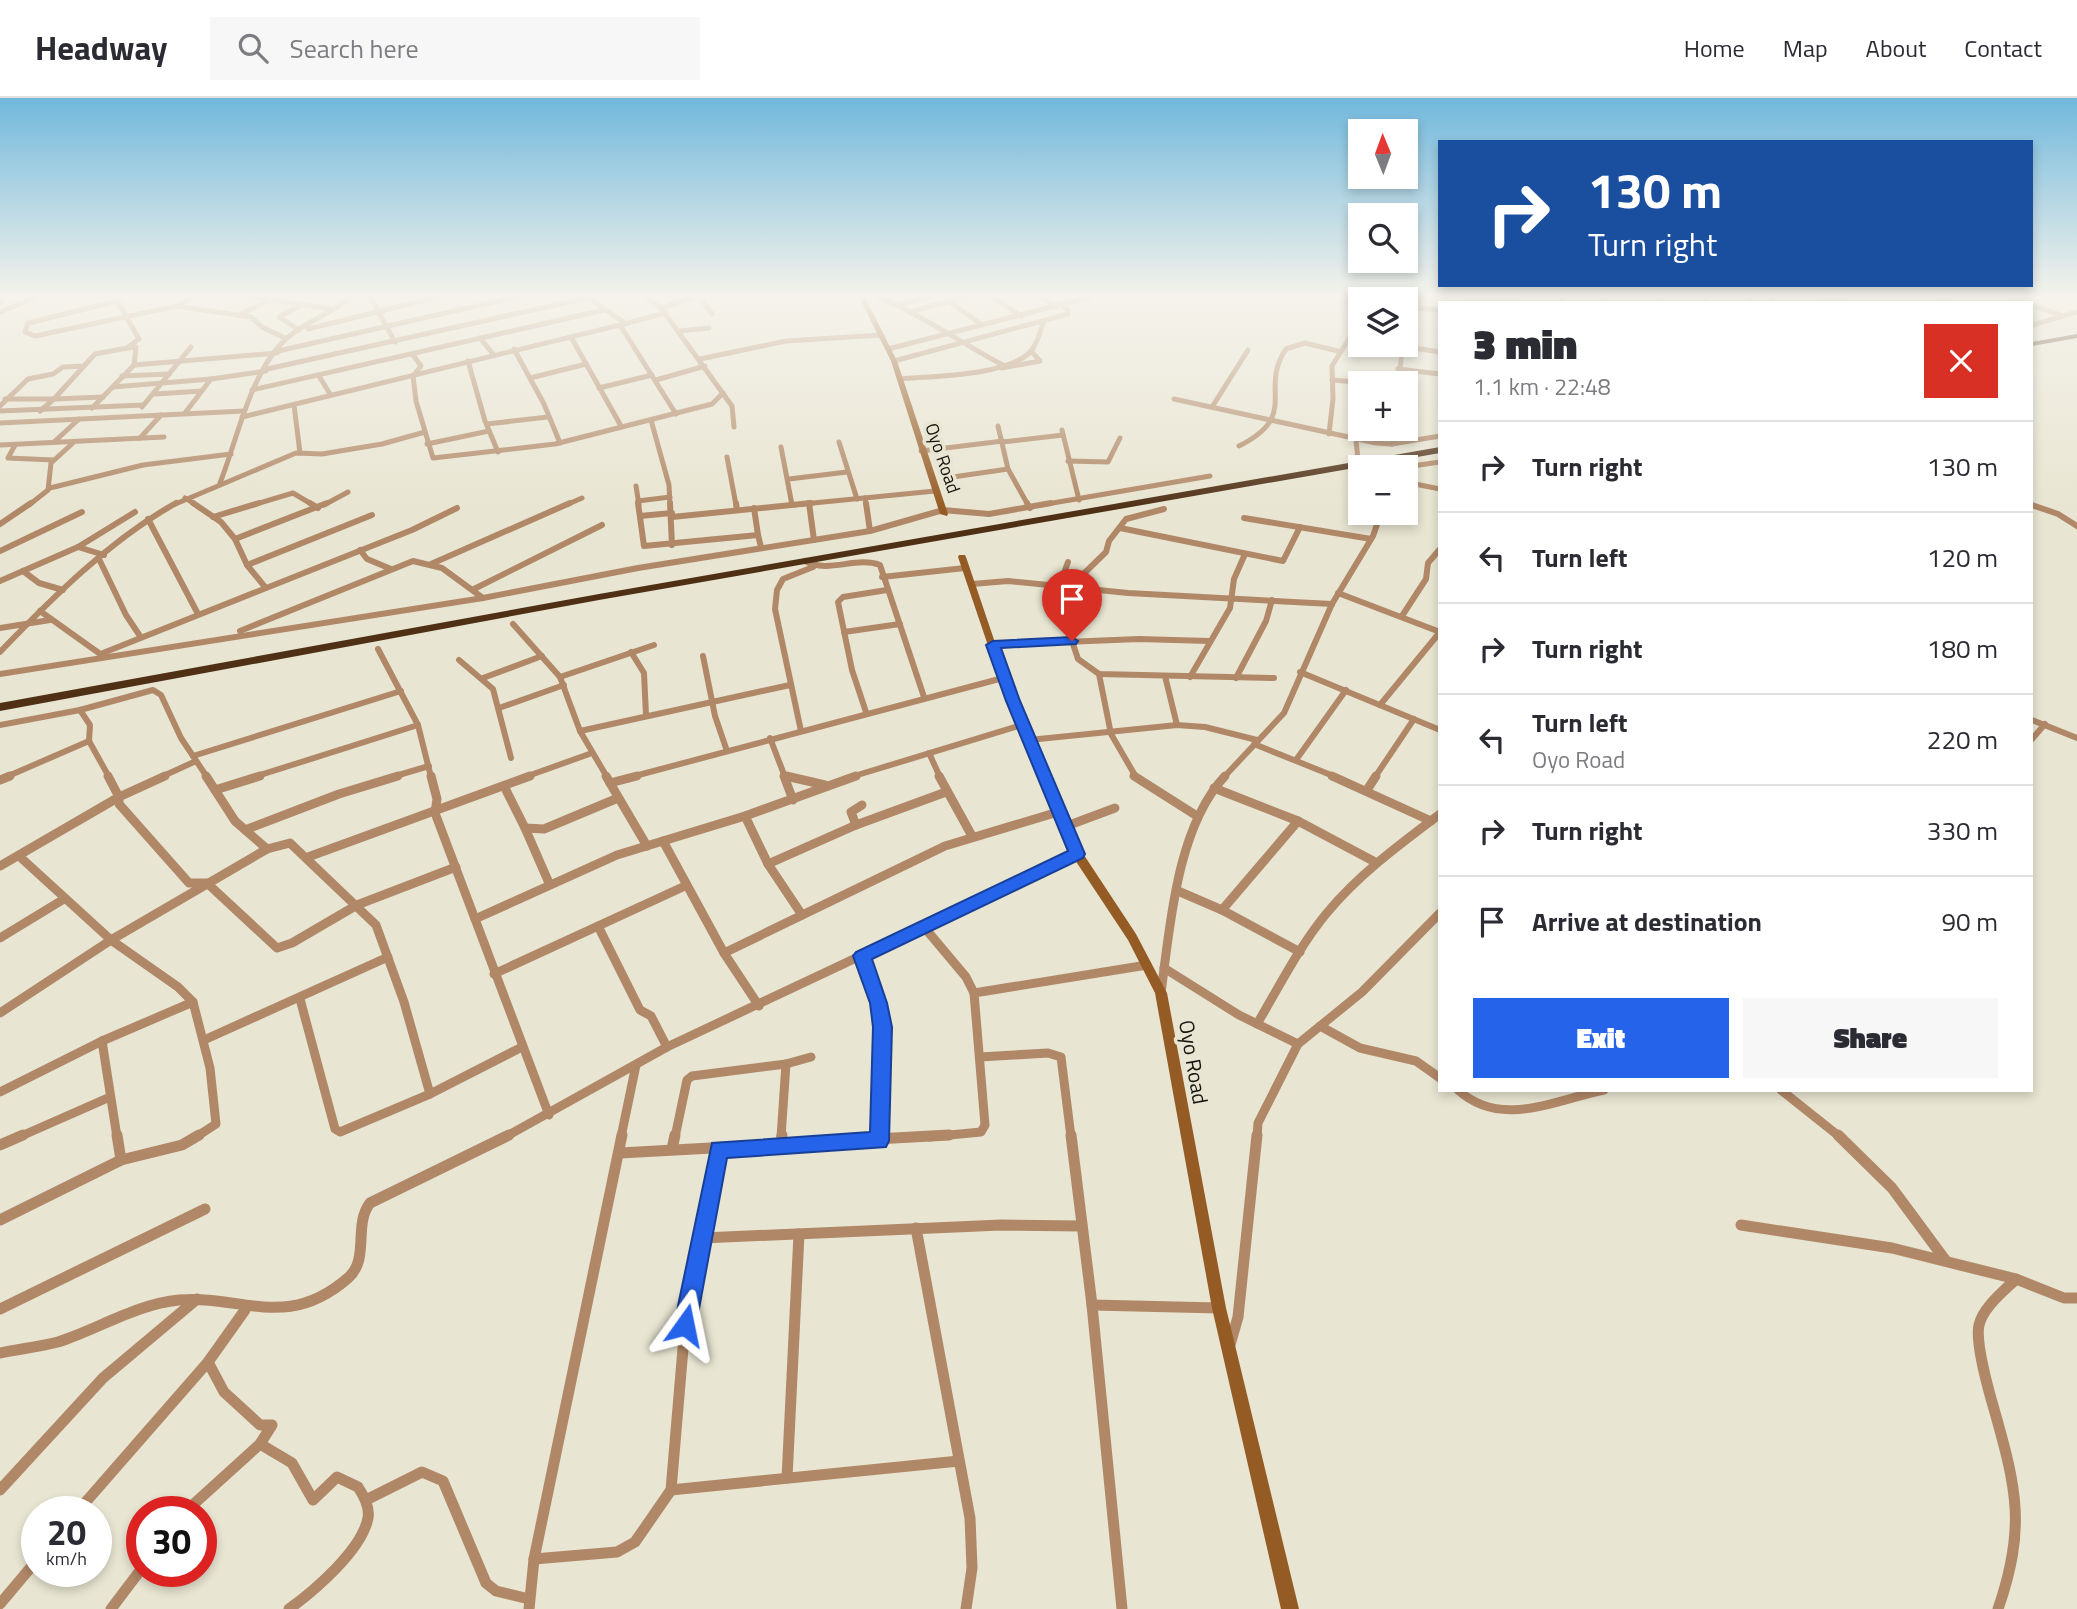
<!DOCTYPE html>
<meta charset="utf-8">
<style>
body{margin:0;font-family:"Titillium Web",sans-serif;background:#f7f7f7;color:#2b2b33;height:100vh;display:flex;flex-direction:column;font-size:26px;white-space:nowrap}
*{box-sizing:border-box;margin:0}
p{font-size:23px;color:#7c7c81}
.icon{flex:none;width:38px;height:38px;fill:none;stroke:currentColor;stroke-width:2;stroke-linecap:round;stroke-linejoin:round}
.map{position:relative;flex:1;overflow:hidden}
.panel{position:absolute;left:1438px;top:203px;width:595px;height:791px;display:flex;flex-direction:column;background:#fff;border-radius:0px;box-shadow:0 4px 10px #0003}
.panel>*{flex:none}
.hud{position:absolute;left:1438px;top:42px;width:595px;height:147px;border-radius:0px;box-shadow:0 4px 10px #0003;background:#1a4fa0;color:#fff;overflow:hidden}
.needle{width:46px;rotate:359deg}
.fabs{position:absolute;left:1348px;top:21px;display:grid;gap:14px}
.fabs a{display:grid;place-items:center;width:70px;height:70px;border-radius:0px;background:#fff;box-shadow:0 4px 10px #0003;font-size:35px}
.speed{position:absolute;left:21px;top:1398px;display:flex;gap:14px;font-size:35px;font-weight:700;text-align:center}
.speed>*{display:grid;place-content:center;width:91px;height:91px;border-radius:50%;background:#fff;box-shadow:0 4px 10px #0003;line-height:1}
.speed small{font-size:18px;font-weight:400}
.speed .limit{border:10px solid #d22;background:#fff;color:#111}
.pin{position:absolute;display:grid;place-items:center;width:60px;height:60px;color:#fff;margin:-72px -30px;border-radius:50% 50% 50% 0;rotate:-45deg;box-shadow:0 0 7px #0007}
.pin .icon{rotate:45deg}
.me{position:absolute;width:77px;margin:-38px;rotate:12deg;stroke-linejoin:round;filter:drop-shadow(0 0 5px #0008)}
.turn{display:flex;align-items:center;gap:24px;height:147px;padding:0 35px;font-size:32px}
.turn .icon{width:91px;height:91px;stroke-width:2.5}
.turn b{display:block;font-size:49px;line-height:60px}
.round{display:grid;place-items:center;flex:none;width:74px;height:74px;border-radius:0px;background:#f7f7f7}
.head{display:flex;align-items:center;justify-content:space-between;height:119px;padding:0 35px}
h1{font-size:42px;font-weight:800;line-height:52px}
.action{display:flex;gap:14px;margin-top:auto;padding:14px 35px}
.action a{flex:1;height:80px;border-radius:0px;background:#2563eb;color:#fff;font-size:28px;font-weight:800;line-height:80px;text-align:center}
.action a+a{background:#f7f7f7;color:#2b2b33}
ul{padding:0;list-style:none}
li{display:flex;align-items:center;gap:21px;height:91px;padding:0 35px;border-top:2px solid #e1e1e2}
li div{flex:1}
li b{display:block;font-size:26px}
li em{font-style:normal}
header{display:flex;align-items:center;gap:42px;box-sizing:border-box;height:98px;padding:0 35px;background:#fff;border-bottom:2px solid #e1e1e2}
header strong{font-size:33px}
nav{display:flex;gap:38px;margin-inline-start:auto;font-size:24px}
.search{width:490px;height:63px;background:#f7f7f7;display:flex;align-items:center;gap:18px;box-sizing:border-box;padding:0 24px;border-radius:0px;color:#7c7c81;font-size:26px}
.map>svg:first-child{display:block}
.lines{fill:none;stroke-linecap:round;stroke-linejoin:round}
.street-far3{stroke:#b18867;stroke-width:5}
.street-far2{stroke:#b18867;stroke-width:6}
.street-far1{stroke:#b18867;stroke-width:9}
.street{stroke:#b18867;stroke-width:11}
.secondary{fill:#955b24;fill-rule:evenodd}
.highway{fill:#4f3015;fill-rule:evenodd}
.route{fill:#2563eb;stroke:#184099;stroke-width:2}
.labels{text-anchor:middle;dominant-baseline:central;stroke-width:7;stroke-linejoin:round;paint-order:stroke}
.far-street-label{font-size:18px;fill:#16150f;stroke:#e8e5d2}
.street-label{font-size:21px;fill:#16150f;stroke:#e8e5d2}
</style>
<header>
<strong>Headway</strong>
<div class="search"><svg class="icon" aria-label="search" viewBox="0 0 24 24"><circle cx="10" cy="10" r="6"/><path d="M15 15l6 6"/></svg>Search here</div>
<nav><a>Home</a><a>Map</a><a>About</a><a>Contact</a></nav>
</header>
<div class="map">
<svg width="2077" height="1511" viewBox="0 0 2077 1511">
<rect width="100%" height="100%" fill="#e8e5d2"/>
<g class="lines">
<g class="street-far3">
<polyline points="251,199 333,211"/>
<polyline points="370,199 395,244"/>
<polyline points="587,199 625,225"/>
<polyline points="646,199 661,210"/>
<polyline points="695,199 661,210 732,308 734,329"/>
<polyline points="700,199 712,216"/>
<path d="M878,199C922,217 961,245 1003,267"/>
<polyline points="993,199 1021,218"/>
<polyline points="1042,199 1056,209"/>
<polyline points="1467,199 1519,202"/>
<polyline points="1561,199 1562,205"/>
<polyline points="1602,199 1605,205"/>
<polyline points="1772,199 1773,205"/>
<polyline points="1821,199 1849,205"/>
<polyline points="1938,199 1952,205"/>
<polyline points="2008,199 2024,205"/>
<polyline points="118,203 28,225 25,234 35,238 177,208 193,199"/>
<polyline points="949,203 982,227"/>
<polyline points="0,205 3,199"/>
<polyline points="1660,205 1662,199"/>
<polyline points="1704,205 1706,199"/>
<polyline points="1748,205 1752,199"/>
<polyline points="896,207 929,199"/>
<polyline points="2032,207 2061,217"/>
<polyline points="177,208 251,219 262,229 285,240"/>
<polyline points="1416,210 1440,212"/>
<polyline points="912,213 966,199"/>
<polyline points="0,214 36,199"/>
<polyline points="666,215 620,227 676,316"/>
<polyline points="239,217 269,202"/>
<polyline points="2032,227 2077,214"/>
<polyline points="308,231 438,199"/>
<polyline points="299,232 279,219 303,206"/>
<polyline points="679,233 709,230"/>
<polyline points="1405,236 1421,199"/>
<polyline points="571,239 621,328"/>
<polyline points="480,240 494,257"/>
<polyline points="1402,248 1440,254"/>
<polyline points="514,251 544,306 560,345"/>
<polyline points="888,251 1090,199"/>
<polyline points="278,253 516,199"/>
<polyline points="413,257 421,268 413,278 416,303 433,360 555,346 712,306 723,295"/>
<polyline points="700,261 786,243 881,237"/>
<polyline points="468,263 485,323 498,354"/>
<polyline points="894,263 1068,216 1068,212 1061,207"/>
<polyline points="134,267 277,255"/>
<polyline points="84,268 54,301 103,299"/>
<polyline points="1002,270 1040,263 1031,253"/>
<polyline points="267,271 587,200"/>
<polyline points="1398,271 1440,276"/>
<polyline points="122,278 169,276"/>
<polyline points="319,278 330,296"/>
<polyline points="530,280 586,266"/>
<path d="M900,281C932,278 1009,278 1031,253C1038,245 1040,232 1044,223"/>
<polyline points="656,282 705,268"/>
<polyline points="1332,282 1369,285"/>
<polyline points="1398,285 1403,247"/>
<polyline points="113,289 211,281"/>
<polyline points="599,290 652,277"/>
<polyline points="252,292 604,212"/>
<polyline points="155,296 201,293"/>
<polyline points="5,301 54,301 40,313"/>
<polyline points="1174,301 1376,345 1392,346 1440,338"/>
<polyline points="294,307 300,355"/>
<polyline points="0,308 28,281 53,276 63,269 84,268 95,256 127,250 139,241 115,199"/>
<polyline points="142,309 191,249"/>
<polyline points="1212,309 1248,252"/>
<polyline points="92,310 134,267 136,249 127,250"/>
<polyline points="0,313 143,307"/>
<polyline points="185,315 211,281 266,273"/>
<polyline points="242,319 620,227"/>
<polyline points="651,322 669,387 670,407"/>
<polyline points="0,325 244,313"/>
<polyline points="487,326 548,319"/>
<polyline points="998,328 1008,371 1028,407"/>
<polyline points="1062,332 1079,402"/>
<polyline points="1329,336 1333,301 1332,268 1360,223"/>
<polyline points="140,340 161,317"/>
<polyline points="1356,342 1358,362"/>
<polyline points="54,344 79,321"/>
<polyline points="839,344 857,401"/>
<polyline points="1003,344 1063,337"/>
<polyline points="427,346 489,333"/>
<polyline points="1392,346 1394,331"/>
<polyline points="0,347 164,339"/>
<polyline points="15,347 8,360 54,362"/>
<path d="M1239,348C1301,317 1258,292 1286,251L1305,245L1338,253"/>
<polyline points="781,349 792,407"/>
<polyline points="921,353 1003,343"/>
<polyline points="727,359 736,407"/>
<polyline points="1068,363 1108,364 1120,340"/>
<polyline points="1405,369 1440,364"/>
<polyline points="946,380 1008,371"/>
<polyline points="789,381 847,374"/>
<polyline points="1405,384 1440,391"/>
<path d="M220,385C237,342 249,281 280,247C298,226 331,217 351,199"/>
<polyline points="636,388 639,407"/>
<polyline points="50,390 143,367 231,356"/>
<polyline points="185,400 196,407"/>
<polyline points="865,400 866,407"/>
<polyline points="638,403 670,399"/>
<polyline points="29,407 48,392 51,365 74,344"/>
<polyline points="173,407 296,355 322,356 382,346 425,334"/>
<polyline points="253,407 293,395 313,407"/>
<polyline points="324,407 348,394"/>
<polyline points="566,407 582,400"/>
<polyline points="793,407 935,393"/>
<polyline points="1041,407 1210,378"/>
</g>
<g class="street-far2">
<polyline points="193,405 221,424 235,441 247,467 265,489"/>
<polyline points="310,405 318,410"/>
<polyline points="638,405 644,448 758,437 761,449"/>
<polyline points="670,405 672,447"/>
<polyline points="736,405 737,412"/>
<polyline points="809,405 814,442"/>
<polyline points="866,405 870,433"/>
<polyline points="1027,405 1030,410"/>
<polyline points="2032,407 2058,416 2077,428"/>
<polyline points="754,410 758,437"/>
<polyline points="640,418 672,415"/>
<polyline points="213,419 259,405"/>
<polyline points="672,419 811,405"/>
<polyline points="1244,420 1371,441"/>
<polyline points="148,421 198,516"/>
<polyline points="0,426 31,405"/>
<polyline points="1120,430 1283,463 1300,429"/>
<polyline points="235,441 327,405"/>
<polyline points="78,449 104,457"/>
<polyline points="360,452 367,461 391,471"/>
<polyline points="0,453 82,414"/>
<polyline points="99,461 126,517 140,538"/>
<path d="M805,463C829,476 855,458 880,467L924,599"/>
<polyline points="431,466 570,405"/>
<polyline points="247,467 372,417"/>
<polyline points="23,473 39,485 63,492"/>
<polyline points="882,479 965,470"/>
<polyline points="0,483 78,449 135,414"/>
<polyline points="972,486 1008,483 1128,495 1332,506"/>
<polyline points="1059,489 1068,464"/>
<polyline points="1069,490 1106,454 1109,443 1126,421 1164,411"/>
<polyline points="474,491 602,427"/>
<polyline points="1338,495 1440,534"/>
<polyline points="40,513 103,558"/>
<polyline points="1402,518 1426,481 1428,465 1440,451"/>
<polyline points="513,526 560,579 580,633 607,679"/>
<polyline points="0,530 50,522"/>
<polyline points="240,533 413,463 442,470 483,500"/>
<polyline points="844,534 900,526"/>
<polyline points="1072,543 1078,561 1099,576 1274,580"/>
<polyline points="993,547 1139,541 1209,543"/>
<polyline points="378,551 418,627 431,679"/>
<path d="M0,554C52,500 110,442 176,405"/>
<polyline points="631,554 644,575 646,617"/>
<polyline points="103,555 412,432 457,410"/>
<polyline points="703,558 715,618 727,653"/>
<polyline points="459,562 493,591 511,660"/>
<polyline points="1300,574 1440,632"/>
<polyline points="0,576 483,500 638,470 870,433 943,412 989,416 1051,405"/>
<polyline points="1099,576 1111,636 1136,679"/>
<polyline points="1165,578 1177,627"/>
<polyline points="560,579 654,547"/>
<polyline points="1190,579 1230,510 1234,481 1245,456"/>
<polyline points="483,580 542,558"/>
<polyline points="1236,580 1266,523 1272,502"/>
<polyline points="1380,607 1440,534"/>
<polyline points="499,610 564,587"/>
<polyline points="80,612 90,627 89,643"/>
<polyline points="866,614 852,572 838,504 843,499 887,492"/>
<polyline points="2032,622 2077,640"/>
<polyline points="0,627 80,612 153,592 161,597 181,640 207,679"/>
<polyline points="580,633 790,587"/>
<polyline points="801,633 775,511 777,492 783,481 813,469"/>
<polyline points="770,640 785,679"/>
<polyline points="2032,641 2045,626"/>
<polyline points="1029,642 1177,627 1205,629 1257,642"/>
<polyline points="1254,646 1336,679"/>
<polyline points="929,655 940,679"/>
<polyline points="193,658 401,593"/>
<polyline points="1296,662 1346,592"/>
<polyline points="783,677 793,679"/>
<polyline points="6,679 89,643 109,679"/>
<polyline points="161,679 196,663"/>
<polyline points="254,679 418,627"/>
<polyline points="392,679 429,668"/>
<polyline points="525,679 592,655"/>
<polyline points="631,679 1003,580"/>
<polyline points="851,679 1022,627"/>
<polyline points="1224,679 1284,615 1332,506 1373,438 1381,415"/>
<polyline points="1375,679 1414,621"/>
</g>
<g class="street-far1">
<polyline points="108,678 119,699 119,706 189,785 207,785 277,850 292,845 357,807 456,769"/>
<polyline points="206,678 235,723 267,751"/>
<polyline points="431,678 437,701 435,715 549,1017"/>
<polyline points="606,678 610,685 637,678"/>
<polyline points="784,678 793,702"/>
<polyline points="786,678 825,687"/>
<polyline points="939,678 972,738"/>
<polyline points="1134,678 1197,718"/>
<polyline points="1332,678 1431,723"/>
<polyline points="0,682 10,678"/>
<polyline points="610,685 647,748"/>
<polyline points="504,688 525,730 544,731 618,700"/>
<polyline points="1214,690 1298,723 1377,765"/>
<polyline points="215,692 260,678"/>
<polyline points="1367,692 1376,678"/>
<polyline points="745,718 768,766 802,817"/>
<polyline points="856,727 851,714 862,707"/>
<polyline points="1064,729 1115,710"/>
<polyline points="525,730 549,785"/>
<polyline points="245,732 339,696 398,678"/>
<polyline points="663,743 724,855 759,908"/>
<polyline points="19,758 111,842 178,889 193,904 210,970 216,1026 196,1039"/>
<polyline points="308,759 530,678"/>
<polyline points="768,766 856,727 946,694"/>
<polyline points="0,768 119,699 165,678"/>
<polyline points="1178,793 1222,812 1300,854"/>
<polyline points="1222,812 1298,723"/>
<polyline points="475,821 617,757 745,718 856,678"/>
<polyline points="598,828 640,912 651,918 667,949"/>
<polyline points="924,829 966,879 974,895 985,1027 981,1034 929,1039"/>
<polyline points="0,840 64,801"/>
<polyline points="724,855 945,748 1058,714"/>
<polyline points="862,858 878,905 882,929 879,1039"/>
<polyline points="1164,870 1239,917 1298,946"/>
<polyline points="494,876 685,788"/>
<polyline points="974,895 1147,867"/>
<path d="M1161,895C1170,827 1177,729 1225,678"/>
<polyline points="300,901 335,1031 340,1034 430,996 522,949"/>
<polyline points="0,915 111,842 267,751 290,745 376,827 404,904 430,996"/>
<path d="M1257,926C1279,889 1299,849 1326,816C1358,777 1400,746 1440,716"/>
<polyline points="1320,928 1360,950 1416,963 1440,980"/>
<polyline points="204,942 388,859"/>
<polyline points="102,943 117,1039"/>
<polyline points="980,959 1048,955 1061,959 1071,1039"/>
<path d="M1458,992C1501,1031 1555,1002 1604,992"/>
<polyline points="1781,992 1840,1039"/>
<polyline points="0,994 102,943 193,904"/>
<polyline points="19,1039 110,999"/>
<polyline points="505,1039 667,949 1077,756"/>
<polyline points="621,1039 636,967"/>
<polyline points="675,1039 687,982 692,978 786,966 811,959"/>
<polyline points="781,1039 786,966"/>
<polyline points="1257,1039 1258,1025 1298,946 1362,894 1440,815"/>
</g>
<g class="street">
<polyline points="117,1037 121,1062"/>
<polyline points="1071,1037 1092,1207 1122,1511"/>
<polyline points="1838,1037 1892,1090 1946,1163"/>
<polyline points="879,1043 879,1037"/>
<polyline points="781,1046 782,1037"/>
<polyline points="0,1047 23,1037"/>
<polyline points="672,1051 675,1037"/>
<polyline points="620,1055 949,1037"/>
<polyline points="0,1122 121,1062 182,1047 199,1037"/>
<polyline points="1741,1127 1892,1150 2016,1181 2064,1200 2077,1200"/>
<polyline points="916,1130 970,1420 972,1470 966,1511"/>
<polyline points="703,1140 1001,1127 1082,1128"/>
<polyline points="1092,1207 1219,1210"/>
<polyline points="0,1211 205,1111"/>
<polyline points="1230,1247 1238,1219 1257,1037"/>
<path d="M0,1255C19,1251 39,1249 58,1244C98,1231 137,1206 179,1202C243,1197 287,1233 348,1180C370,1161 353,1127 370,1105L509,1037"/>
<path d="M260,1346L292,1365L313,1402L337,1379L358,1389C364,1398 370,1409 368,1420C362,1452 314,1493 289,1511"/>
<polyline points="787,1380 799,1136"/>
<polyline points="0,1392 103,1280 197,1201"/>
<polyline points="671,1392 959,1363"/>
<polyline points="366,1402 422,1374 443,1383 486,1485 496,1493 529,1501"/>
<polyline points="77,1414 208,1264 245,1212"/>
<polyline points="185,1414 260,1346 272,1327 260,1327 224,1294 208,1264"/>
<polyline points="534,1461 617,1454 635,1444 671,1392 685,1227 719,1051"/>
<polyline points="0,1506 37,1462"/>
<polyline points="111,1511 142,1470"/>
<polyline points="529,1511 534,1461 622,1037"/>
<path d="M1998,1511C2026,1430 2017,1392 1994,1311C1989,1294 1975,1244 1979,1227C1983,1209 2004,1193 2016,1181"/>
</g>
<g class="secondary">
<polygon points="859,199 865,199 897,263 948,416 947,418 940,416 891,263"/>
<polygon points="959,457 965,457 966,459 1007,580 1069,729 1082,754 1136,836 1167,895 1226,1210 1299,1511 1281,1511 1212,1210 1155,895 1128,842 1073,759 1059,729 999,580 958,459"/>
</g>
<g class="highway">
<polygon points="2077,236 2077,240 2032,248 2032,244"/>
<polygon points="1440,349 1440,355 599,502 0,613 0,605 599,496"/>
</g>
</g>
<linearGradient id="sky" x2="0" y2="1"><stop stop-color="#71b8dc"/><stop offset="0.48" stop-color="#f5f3eb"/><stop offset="1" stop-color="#f5f3eb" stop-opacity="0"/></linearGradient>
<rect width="2077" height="411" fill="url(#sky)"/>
<polygon class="route" points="1072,539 1078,543 1076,546 1001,550 1020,603 1085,756 1083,760 872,861 887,905 892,929 889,1043 886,1049 727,1060 696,1227 693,1235 685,1238 677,1235 674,1227 712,1045 870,1034 873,929 870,905 853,858 856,854 1068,753 1006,603 986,547 993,543"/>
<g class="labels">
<g class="far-street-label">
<text transform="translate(943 360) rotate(71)">Oyo Road</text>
</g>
<g class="street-label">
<text transform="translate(1194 964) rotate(80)">Oyo Road</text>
</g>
</g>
</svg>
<div class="fabs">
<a><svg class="needle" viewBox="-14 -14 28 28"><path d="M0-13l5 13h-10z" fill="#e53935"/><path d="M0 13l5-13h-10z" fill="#7c7c81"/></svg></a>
<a><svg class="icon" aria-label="search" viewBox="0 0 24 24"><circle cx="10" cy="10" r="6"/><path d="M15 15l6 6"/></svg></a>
<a><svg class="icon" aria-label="layers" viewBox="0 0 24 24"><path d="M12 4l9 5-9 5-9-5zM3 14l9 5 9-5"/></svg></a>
<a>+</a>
<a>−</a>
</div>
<div class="speed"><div>20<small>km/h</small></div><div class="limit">30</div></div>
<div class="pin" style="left:1072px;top:543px;background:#d93025"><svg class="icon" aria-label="arrive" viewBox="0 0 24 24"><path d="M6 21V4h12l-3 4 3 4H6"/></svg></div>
<svg class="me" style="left:685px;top:1227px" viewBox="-20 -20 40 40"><path d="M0-17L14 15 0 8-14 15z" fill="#2563eb" stroke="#fff" stroke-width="4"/></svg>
<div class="hud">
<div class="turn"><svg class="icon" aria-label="right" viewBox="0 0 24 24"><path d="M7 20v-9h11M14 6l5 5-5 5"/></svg><div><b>130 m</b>Turn right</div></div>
</div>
<section class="panel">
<div class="head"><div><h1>3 min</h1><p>1.1 km · 22:48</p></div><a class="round" style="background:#d93025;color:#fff"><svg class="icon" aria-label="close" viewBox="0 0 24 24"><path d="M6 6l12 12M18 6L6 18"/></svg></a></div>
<ul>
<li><svg class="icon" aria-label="right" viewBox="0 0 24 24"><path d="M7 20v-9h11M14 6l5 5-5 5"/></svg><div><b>Turn right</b></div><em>130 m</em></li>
<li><svg class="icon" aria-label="left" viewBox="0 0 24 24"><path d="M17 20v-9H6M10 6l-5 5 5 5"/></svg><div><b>Turn left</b></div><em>120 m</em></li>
<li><svg class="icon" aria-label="right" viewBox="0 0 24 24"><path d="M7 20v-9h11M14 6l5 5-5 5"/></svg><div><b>Turn right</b></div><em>180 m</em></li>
<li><svg class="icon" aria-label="left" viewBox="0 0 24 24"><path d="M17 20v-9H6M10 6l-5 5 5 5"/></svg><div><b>Turn left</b><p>Oyo Road</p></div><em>220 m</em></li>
<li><svg class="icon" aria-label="right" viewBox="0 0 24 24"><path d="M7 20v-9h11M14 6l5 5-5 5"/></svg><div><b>Turn right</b></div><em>330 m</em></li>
<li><svg class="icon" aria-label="arrive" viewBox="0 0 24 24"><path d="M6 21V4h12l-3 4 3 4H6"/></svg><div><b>Arrive at destination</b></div><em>90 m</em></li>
</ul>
<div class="action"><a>Exit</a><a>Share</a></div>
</section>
</div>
